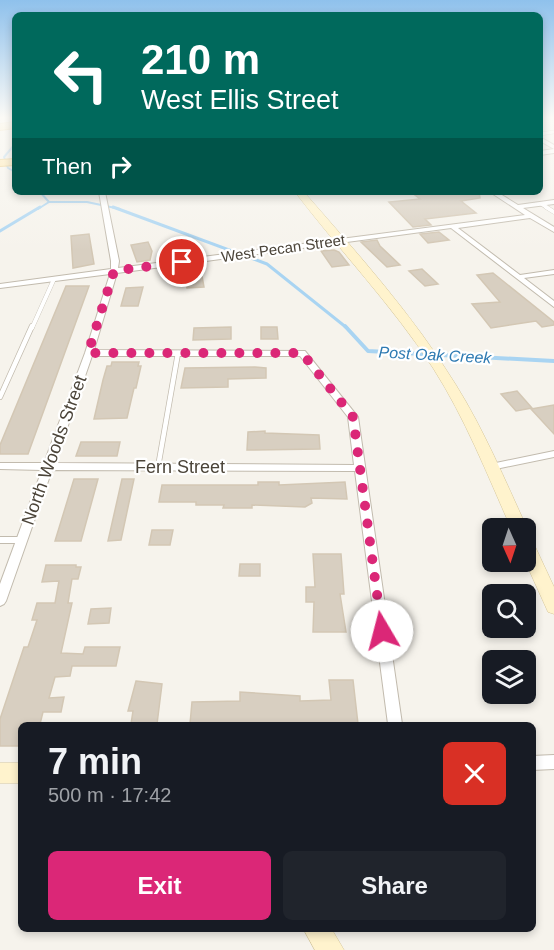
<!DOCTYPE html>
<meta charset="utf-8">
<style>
body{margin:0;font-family:Helvetica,sans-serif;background:#20242c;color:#f1f3f6;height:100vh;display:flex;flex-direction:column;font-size:22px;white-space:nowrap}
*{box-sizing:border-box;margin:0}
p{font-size:20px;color:#9ea1a6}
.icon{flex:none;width:33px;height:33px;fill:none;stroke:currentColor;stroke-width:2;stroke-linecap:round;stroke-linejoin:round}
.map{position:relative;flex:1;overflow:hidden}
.side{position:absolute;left:18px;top:722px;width:518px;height:210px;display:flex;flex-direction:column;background:#171b24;border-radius:9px;box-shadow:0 3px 9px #0003}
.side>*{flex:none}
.hud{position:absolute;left:12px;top:12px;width:531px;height:183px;border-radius:9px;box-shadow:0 3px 9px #0003;background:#00695c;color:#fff;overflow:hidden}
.needle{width:39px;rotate:177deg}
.controls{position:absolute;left:482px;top:518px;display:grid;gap:12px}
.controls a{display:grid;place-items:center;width:54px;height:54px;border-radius:9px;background:#171b24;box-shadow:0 3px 9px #0003;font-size:30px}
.pin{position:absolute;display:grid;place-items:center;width:51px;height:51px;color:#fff;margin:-26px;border:3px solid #fff;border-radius:50%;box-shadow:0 2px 6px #0007}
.me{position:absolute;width:66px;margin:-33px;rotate:352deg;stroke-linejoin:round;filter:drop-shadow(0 0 4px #0008)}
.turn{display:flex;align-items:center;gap:21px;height:126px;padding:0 30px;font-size:27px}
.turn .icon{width:78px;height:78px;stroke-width:2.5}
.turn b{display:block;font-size:42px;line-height:51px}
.then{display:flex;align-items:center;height:57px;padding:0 30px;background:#0003;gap:12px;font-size:22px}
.round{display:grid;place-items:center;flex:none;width:63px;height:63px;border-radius:9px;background:#20242c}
.head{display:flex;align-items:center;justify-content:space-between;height:102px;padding:0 30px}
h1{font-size:36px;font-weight:600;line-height:45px}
.cta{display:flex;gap:12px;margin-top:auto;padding:12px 30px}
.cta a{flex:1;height:69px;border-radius:9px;background:#db2777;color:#fff;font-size:24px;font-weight:600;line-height:69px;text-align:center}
.cta a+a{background:#20242c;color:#f1f3f6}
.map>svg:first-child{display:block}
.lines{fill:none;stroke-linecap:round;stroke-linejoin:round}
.stream-far2{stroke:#a9d4f2;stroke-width:2}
.stream-far1{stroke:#a9d4f2;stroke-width:3}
.stream{stroke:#a9d4f2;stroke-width:4}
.building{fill:#d8cfc1;stroke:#d3c7b4;stroke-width:1.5}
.lane-far3-casing{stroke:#c2bbae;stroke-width:4}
.lane-far2-casing{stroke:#c2bbae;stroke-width:4.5}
.lane-far1-casing{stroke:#c2bbae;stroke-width:6}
.lane-casing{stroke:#c2bbae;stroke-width:8}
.street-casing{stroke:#c2bbae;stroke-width:2}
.secondary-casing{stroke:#d6c79b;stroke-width:1}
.primary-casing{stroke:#e6c16a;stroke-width:2}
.lane-far3{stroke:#fff;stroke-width:3}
.lane-far2{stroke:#fff;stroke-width:4}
.lane-far1{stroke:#fff;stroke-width:4.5}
.lane{stroke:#fff;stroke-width:6}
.street{fill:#fff;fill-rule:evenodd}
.secondary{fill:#fff3cd;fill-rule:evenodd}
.primary{fill:#ffe39c;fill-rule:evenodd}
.route{stroke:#db2777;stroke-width:10;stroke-dasharray:0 18}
.labels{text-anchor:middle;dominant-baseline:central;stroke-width:4.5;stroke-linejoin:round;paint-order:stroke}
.far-street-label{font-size:15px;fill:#4b4439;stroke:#fff}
.far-water-label{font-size:16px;font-style:italic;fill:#2e7ab2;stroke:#fff}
.street-label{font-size:18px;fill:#4b4439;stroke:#fff}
</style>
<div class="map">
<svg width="554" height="950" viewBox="0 0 554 950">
<rect width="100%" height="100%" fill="#f6f3ec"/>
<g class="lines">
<g class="stream-far2">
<polyline points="15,144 4,157 8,168 15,172"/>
<polyline points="40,192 49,202 87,202 120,209"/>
<polyline points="38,209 49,202"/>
</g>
<g class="stream-far1">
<polyline points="113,207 267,264 347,328"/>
<polyline points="0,231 40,207"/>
</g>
<polyline class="stream" points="345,326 368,351 554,361"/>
</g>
<g class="building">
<polygon points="411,192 479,192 480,198 461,201 476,213 425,219 431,225 413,227 389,202 420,199"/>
<polygon points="439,232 449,240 428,243 420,234"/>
<polygon points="89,234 94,264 73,268 71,236"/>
<polygon points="377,240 380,246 400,265 387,267 361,242"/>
<polygon points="148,242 152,251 150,260 137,262 131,245"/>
<polygon points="334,250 339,252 349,265 332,267 321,251"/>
<polygon points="422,269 438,284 425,286 409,271"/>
<polygon points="493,273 554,322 554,325 542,327 536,321 491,328 472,304 500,302 477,275"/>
<polygon points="202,276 204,287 187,288 185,277"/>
<polygon points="66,286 89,286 28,454 0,454 0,445"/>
<polygon points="143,287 138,306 121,306 126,288"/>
<polygon points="231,327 231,339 193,340 194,328"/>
<polygon points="261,327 277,327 278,339 261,339"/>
<polygon points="112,362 139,362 138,366 141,366 136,388 134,388 127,418 94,419 103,380 107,366 111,366"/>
<polygon points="255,367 266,368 266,378 228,379 228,387 181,388 185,368"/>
<polygon points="517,391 532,408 516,411 501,394"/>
<polygon points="554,405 554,434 531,409"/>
<polygon points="265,431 265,433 319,435 320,449 247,450 248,432"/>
<polygon points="81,442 120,442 117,456 76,456"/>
<polygon points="74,479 98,479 81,541 55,541"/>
<polygon points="122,479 134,479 121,540 108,541"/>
<polygon points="258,482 279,482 279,485 345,482 347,499 311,498 312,503 305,507 252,505 252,508 223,508 224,505 196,505 196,502 159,502 162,485 258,485"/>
<polygon points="152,530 173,530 170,545 149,545"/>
<polygon points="313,554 341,554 344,594 340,594 346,632 313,632 314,602 306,602 306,587 315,587"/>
<polygon points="240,564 260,564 260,576 239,576"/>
<polygon points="46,565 76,565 76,567 81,567 78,579 72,579 68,603 72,603 61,653 83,654 85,647 120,647 116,666 72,666 70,676 55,677 49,698 64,697 61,712 43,712 40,724 21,724 21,746 0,746 0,719 24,647 28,647 37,620 32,620 37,603 55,603 59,581 42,582"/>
<polygon points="111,608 109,623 88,624 91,609"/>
<polygon points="329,680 353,680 358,724 190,724 192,702 240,701 240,692 300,696 300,701 331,700"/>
<polygon points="136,681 162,684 157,724 131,724 133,711 128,711"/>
</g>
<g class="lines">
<g class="lane-far3-casing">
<g id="lane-far3">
<polyline points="540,134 554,132"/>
<polyline points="62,192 101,192"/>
<polyline points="370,192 405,193"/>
<polyline points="541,204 549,209"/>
</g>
</g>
<g class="lane-far2-casing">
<g id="lane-far2">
<polyline points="546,207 554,212"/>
<polyline points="32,328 54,279"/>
</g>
</g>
<g class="lane-far1-casing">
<g id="lane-far1">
<polyline points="0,397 32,326"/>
<polyline points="158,467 178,353"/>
</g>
</g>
<g class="lane-casing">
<polyline id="lane" points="0,540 22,540"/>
</g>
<g class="street-casing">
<g id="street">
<polygon points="540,137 554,145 554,149 540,141"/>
<polygon points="554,149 554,153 540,155 540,151"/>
<path d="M99,192H105L119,261L118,268L525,215L490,192H497L518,205L554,200V204L523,208L554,227V232L530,218L458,228L520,275L554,270V274L524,278L554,301V307L451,228L117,273L94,350L305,351L358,417L402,724H388L355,471L52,470L6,601L4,604L0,606V584L42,470L0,469V463H44L85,353L110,274L0,288V284L111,269V261ZM92,356H300L348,417L354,465L55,463Z"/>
<polygon points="554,451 554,457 491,470 486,467 491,464"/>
<polygon points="554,755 554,769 532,770 532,756"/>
</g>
</g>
<g class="secondary-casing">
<g id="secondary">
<path d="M295,192H304C358,254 413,315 456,385C484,430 505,480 527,528L525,532V528H511C487,474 465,418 433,368C392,305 340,251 295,192Z"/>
<polygon points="525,536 531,538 533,542 554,587 554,614 548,612 525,561"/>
<rect x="0" y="763" width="21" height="20"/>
<polygon points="303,928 331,928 344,950 315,950"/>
</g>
</g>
<g class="primary-casing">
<g id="primary">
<polygon points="15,122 15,128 0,130 0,124"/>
<polygon points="15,159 15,165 0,166 0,160"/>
</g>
</g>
<use href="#lane-far3" class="lane-far3"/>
<use href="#lane-far2" class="lane-far2"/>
<use href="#lane-far1" class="lane-far1"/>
<use href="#lane" class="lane"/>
<use href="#street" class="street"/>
<use href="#secondary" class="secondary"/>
<use href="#primary" class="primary"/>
</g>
<linearGradient id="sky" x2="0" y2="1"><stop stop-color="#8fc1ec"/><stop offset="0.47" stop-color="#fbfaf6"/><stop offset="1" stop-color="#fbfaf6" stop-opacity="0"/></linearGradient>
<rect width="554" height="250" fill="url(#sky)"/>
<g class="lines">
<polyline class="route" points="182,262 114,271 88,353 302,353 353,417 382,631"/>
</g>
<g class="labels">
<g class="far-street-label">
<text transform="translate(283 248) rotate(-8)">West Pecan Street</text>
</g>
<g class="far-water-label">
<text transform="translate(435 355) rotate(3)">Post Oak Creek</text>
</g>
<g class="street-label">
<text transform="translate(54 450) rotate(-70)">North Woods Street</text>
<text x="180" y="467">Fern Street</text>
</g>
</g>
</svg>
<div class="controls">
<a><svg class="needle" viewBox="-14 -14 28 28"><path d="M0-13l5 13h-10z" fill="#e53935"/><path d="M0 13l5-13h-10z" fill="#9ea1a6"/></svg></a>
<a><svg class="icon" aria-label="search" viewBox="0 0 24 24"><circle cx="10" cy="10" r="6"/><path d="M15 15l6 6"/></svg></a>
<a><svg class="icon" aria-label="layers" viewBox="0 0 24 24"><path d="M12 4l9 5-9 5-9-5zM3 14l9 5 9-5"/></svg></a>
</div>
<div class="pin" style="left:182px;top:262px;background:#d93025"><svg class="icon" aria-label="arrive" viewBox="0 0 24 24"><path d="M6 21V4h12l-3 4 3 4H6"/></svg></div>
<svg class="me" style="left:382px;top:631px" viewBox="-20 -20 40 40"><circle r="19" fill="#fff"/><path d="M0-13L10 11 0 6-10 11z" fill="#db2777"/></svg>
<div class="hud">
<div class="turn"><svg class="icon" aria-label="left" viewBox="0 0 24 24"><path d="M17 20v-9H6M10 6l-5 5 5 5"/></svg><div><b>210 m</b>West Ellis Street</div></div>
<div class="then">Then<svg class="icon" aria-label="right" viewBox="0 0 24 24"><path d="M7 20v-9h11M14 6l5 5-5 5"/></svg></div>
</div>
<section class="side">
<div class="head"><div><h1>7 min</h1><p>500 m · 17:42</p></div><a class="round" style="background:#d93025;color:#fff"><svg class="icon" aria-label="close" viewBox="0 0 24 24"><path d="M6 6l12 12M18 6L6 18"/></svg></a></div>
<div class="cta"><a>Exit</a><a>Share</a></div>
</section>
</div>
